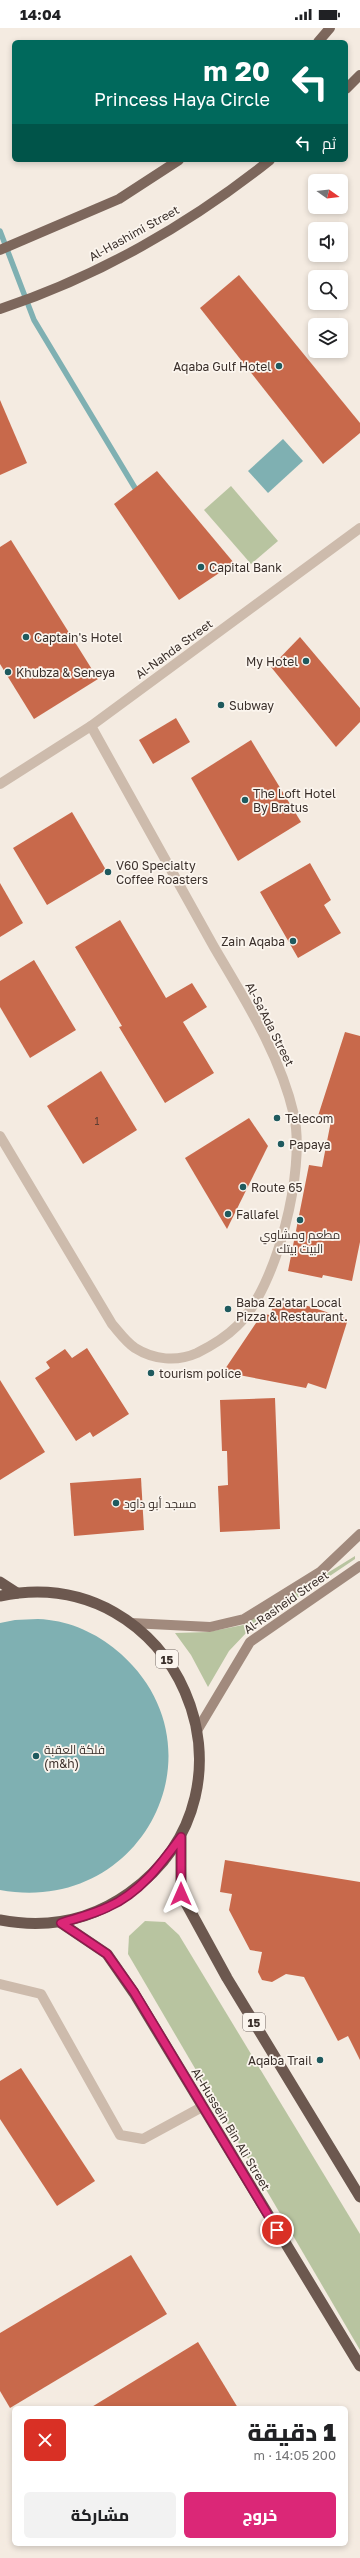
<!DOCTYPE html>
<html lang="ar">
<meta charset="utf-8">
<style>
body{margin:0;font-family:"Golos Text",Cairo,sans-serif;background:#f2f2f2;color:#202124;direction:rtl;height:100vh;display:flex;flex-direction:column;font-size:15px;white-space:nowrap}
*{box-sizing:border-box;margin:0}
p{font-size:13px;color:#757577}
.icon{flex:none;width:22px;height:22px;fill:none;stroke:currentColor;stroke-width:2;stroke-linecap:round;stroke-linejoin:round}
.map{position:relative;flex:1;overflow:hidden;direction:ltr}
.drawer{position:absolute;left:12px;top:2378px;width:336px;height:140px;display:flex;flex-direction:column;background:#fff;border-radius:6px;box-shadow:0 2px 6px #0003;direction:rtl}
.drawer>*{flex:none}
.hud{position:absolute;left:12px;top:12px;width:336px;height:122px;border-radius:6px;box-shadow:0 2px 6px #0003;direction:rtl;background:#00695c;color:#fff;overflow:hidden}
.needle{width:26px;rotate:104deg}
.buttons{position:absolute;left:308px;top:146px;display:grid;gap:8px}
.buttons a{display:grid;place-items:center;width:40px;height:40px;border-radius:6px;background:#fff;box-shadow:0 2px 6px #0003;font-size:20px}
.pin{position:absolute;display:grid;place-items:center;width:34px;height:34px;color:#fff;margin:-17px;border:2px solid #fff;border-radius:50%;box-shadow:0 1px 4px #0007}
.me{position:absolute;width:44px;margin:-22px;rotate:0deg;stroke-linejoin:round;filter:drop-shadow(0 0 3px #0008)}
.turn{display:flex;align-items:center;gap:14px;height:84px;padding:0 12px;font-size:18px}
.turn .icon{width:52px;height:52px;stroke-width:2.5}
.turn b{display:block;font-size:28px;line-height:34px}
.then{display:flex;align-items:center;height:38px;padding:0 12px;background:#0003;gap:8px;font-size:15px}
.round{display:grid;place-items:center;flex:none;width:42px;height:42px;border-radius:6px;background:#f2f2f2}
.head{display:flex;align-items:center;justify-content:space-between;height:68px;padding:0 12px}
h1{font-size:24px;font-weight:800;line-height:30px}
.button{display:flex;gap:8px;margin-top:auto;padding:8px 12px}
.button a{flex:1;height:46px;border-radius:6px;background:#db2777;color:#fff;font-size:16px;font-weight:800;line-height:46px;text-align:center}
.button a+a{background:#f2f2f2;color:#202124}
.status{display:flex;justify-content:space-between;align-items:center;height:28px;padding:0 20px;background:#fff;direction:ltr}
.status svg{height:11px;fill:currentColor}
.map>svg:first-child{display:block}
.green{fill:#b8c4a0}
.water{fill:#7fb0b2}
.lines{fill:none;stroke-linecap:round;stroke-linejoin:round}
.stream{stroke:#7fb0b2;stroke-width:5.5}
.building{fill:#c8694b}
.minor{stroke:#cdbbac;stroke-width:10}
.tertiary{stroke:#cdbbac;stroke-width:10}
.secondary{stroke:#a18a7d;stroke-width:10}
.primary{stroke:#7d675c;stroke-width:10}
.trunk{stroke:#6c584f;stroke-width:11}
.route-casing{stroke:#8e194d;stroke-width:10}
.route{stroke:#db2777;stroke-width:7}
.poi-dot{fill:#1f5a5e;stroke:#fbf5ee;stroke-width:1.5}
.labels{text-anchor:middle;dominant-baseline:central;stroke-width:3.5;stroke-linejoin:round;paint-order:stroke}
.number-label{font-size:10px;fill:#5e3e33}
.shield{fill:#fbf5ee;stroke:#756b66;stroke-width:1}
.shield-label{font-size:11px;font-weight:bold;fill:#3b302b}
.street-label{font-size:12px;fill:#3b302b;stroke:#fbf5ee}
.poi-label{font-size:12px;fill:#3b302b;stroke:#fbf5ee;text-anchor:start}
</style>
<div class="status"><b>14:04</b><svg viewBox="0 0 49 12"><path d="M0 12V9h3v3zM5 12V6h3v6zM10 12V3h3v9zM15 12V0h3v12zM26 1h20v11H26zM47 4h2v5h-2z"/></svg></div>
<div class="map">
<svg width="360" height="2530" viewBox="0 0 360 2530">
<rect width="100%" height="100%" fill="#f4ebe1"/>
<g class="green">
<polygon points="231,458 278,513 251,536 204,482"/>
<polygon points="355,1528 355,1531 247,1604 229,1623 208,1659 191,1627 175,1605 208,1604 243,1597"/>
<polygon points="145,1893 165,1894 179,1907 360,2206 360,2322 128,1926 129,1908"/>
</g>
<g class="water">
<polygon points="283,411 303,433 268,465 248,443"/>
<path d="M15,1592C26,1592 38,1590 49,1592C75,1595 101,1608 121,1626C227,1721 142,1888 0,1862V1595Z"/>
</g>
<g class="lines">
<polyline class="stream" points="0,203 34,292 135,460"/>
</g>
<g class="building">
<polygon points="239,247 360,395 360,405 323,436 200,280"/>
<polygon points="0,372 27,435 0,447"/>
<polygon points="157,443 234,535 179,572 114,476"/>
<polygon points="11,512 98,651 34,691 0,636 0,519"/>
<polygon points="300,609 360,680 360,694 336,719 271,639"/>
<polygon points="176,690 190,714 153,736 139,712"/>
<polygon points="251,712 301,794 238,833 191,750"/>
<polygon points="72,784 106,842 47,877 13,820"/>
<polygon points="310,835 331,872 324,877 341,905 298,930 260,864"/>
<polygon points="0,855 23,895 0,909"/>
<polygon points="120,892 166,970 192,955 207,979 183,994 214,1045 165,1075 119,999 122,998 75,919"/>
<polygon points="34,932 76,1002 30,1030 0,979 0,953"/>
<polygon points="345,1004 360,1008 360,1214 352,1253 323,1247 322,1250 288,1243 309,1137 322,1139 331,1093 318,1088"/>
<polygon points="101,1043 137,1102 83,1136 47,1078"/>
<polygon points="249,1090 268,1118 227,1201 185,1130"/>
<polygon points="273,1274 308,1278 348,1291 326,1361 308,1355 306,1360 223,1344 262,1286 271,1287"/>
<polygon points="87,1320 129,1386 93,1409 90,1404 76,1413 35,1350 50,1340 46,1334 65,1321 72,1330"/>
<polygon points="0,1352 45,1424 0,1452"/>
<polygon points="275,1370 280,1501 220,1504 218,1458 228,1457 227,1423 222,1423 220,1372"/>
<polygon points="141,1450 144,1502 74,1508 70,1455"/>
<polygon points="225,1832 360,1854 360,2032 348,2008 338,2013 304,1949 286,1946 272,1954 262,1952 258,1944 262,1924 250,1922 229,1882 232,1866 220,1864"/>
<polygon points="21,2040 95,2153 57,2178 0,2091 0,2053"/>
<polygon points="131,2227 167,2286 10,2380 0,2363 0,2305"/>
<polygon points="198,2314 238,2380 90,2380"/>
</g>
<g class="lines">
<g class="minor">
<path d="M0,1108L112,1296C119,1304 126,1314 135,1320C154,1332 177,1334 197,1325C211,1318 226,1309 237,1298C277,1259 306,1142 294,1087C280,1026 245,972 214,919C173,845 132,772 91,698"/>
<polyline points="0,1956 41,1966 120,2107 143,2111 202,2079"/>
</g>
<polyline class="tertiary" points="0,756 91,698 360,500"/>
<g class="secondary">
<polyline points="131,1595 210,1599 244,1591 320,1544 360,1506"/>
<polyline points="198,1701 250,1614 360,1538"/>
</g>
<g class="primary">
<polyline points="318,14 330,0"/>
<polyline points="346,61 360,47"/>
<polyline points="0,222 119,171 179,132"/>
<path d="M0,281C97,249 190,196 270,132"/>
</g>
<g class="trunk">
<polyline points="0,1554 17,1565"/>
<path d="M0,1568C175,1532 275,1760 129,1865C90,1893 47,1901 0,1892"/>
<polyline points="181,1809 181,1866 227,1950 360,2169"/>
<polyline points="61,1895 107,1926 134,1965 360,2338"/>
</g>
</g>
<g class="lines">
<g class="route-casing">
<path id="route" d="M181,1866V1809C161,1836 140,1865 108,1879C94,1886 77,1890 61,1895L107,1926L134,1964L277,2202"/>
</g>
<use href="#route" class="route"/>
</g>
<g class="poi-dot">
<circle cx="279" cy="338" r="4"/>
<circle cx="201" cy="539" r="4"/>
<circle cx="26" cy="609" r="4"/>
<circle cx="306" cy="633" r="4"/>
<circle cx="8" cy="644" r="4"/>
<circle cx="221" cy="677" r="4"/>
<circle cx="245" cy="772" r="4"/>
<circle cx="108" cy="844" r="4"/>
<circle cx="293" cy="913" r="4"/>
<circle cx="277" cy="1090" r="4"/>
<circle cx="281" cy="1116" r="4"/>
<circle cx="243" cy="1159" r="4"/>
<circle cx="228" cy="1186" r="4"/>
<circle cx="300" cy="1192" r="4"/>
<circle cx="228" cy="1281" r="4"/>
<circle cx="151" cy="1345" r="4"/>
<circle cx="116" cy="1475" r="4"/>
<circle cx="36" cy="1728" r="4"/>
<circle cx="320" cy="2032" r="4"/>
</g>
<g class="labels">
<g class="number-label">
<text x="97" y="1093">1</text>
</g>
<g class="shield">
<rect x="156" y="1622" width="22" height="18" rx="3"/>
<rect x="243" y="1985" width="22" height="18" rx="3"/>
</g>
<g class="shield-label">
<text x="167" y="1631">15</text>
<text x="254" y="1994">15</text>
</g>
<g class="street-label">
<text transform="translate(134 205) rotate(-29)">Al-Hashimi Street</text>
<text transform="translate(174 621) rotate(-36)">Al-Nahda Street</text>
<text transform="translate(270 996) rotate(63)">Al-Sa'Ada Street</text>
<text transform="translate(286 1574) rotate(-35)">Al-Rasheid Street</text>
<text transform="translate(231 2101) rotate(59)">Al-Hussein Bin Ali Street</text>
</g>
<g class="poi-label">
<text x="271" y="338" text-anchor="end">Aqaba Gulf Hotel</text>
<text x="209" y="539">Capital Bank</text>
<text x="34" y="609">Captain's Hotel</text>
<text x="298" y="633" text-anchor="end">My Hotel</text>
<text x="16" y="644">Khubza &amp; Seneya</text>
<text x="229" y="677">Subway</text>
<text x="253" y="765">The Loft Hotel<tspan x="253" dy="14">By Bratus</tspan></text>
<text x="116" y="837">V60 Specialty<tspan x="116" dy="14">Coffee Roasters</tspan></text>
<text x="285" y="913" text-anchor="end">Zain Aqaba</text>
<text x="285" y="1090">Telecom</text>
<text x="289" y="1116">Papaya</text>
<text x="251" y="1159">Route 65</text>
<text x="236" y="1186">Fallafel</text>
<text x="300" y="1206" text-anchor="middle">مطعم ومشاوي<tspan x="300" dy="14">البيت بيتك</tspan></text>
<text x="236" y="1274">Baba Za'atar Local<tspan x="236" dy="14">Pizza &amp; Restaurant.</tspan></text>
<text x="159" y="1345">tourism police</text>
<text x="124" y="1475">مسجد أبو داود</text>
<text x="44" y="1721">فلكة العقبة<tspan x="44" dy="14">(m&amp;h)</tspan></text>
<text x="312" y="2032" text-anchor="end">Aqaba Trail</text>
</g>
</g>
</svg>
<div class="buttons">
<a><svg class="needle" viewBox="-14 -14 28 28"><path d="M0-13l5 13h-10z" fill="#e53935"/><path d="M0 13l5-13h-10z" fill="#757577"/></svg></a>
<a><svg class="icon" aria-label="sound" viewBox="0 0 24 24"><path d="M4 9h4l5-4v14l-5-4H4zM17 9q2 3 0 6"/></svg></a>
<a><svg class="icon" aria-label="search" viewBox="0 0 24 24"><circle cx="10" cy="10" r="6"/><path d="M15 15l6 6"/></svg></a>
<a><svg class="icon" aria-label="layers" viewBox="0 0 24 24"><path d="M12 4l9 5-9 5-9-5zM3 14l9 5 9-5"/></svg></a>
</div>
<div class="pin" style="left:277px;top:2202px;background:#d93025"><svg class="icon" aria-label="arrive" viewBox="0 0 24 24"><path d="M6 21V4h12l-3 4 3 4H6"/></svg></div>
<svg class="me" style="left:181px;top:1866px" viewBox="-20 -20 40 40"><path d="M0-17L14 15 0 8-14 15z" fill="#db2777" stroke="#fff" stroke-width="4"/></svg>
<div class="hud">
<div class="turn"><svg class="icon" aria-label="left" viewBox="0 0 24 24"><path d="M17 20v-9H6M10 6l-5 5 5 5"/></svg><div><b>20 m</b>Princess Haya Circle</div></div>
<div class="then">ثم<svg class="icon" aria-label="left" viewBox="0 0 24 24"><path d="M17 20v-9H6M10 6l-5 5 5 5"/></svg></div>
</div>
<section class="drawer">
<div class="head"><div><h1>1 دقيقة</h1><p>200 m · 14:05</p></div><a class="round" style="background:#d93025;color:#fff"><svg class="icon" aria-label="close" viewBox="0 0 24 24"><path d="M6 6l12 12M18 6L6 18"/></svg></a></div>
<div class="button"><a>خروج</a><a>مشاركة</a></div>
</section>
</div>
